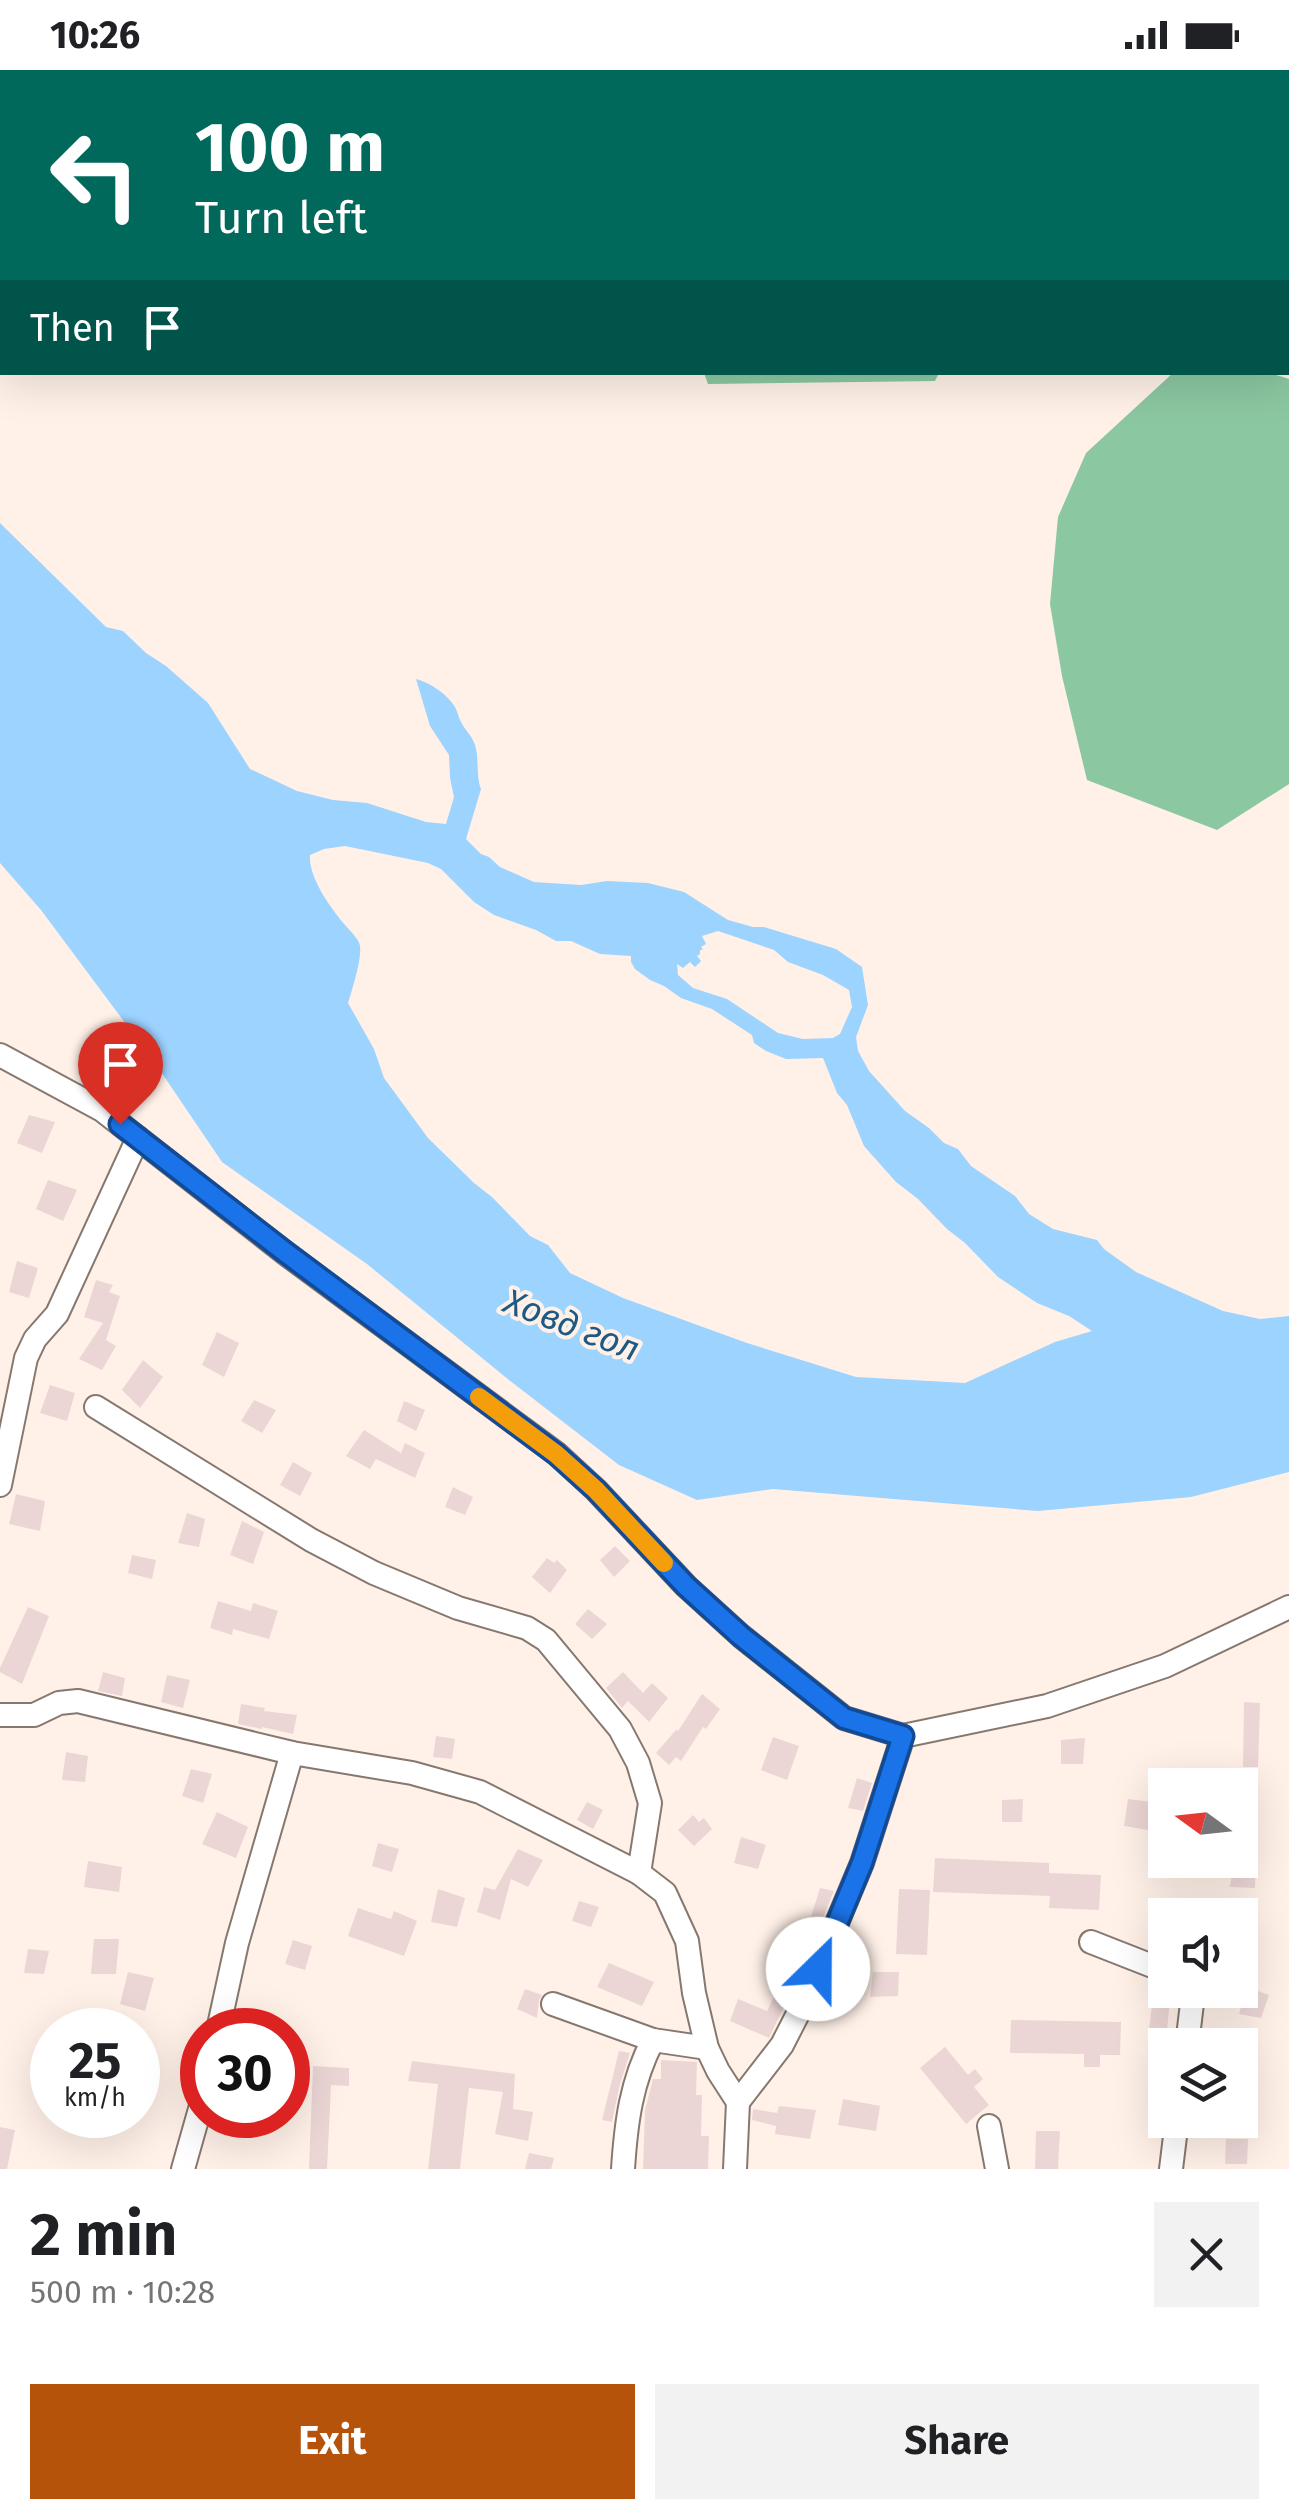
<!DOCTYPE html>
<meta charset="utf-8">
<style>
body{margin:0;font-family:"Fira Sans",sans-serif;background:#f2f2f2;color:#202124;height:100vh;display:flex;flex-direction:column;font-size:38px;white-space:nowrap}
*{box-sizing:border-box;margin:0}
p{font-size:32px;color:#757577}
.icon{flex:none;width:55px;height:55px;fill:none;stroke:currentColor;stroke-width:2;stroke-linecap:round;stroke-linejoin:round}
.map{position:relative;height:2099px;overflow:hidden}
.side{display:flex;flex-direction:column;background:#fff;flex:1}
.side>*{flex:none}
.guide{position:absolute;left:0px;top:0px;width:1290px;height:305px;box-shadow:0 10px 40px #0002;background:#00695c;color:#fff;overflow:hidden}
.needle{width:65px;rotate:285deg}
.controls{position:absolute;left:1148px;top:1698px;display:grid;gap:20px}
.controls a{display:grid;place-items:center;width:110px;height:110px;border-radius:0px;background:#fff;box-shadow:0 10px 40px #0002;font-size:50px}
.speed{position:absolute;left:30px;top:1938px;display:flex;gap:20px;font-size:50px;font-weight:700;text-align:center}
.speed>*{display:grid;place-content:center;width:130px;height:130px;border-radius:50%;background:#fff;box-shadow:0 10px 40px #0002;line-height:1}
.speed small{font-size:25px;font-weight:400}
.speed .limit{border:15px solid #d22;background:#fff;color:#111}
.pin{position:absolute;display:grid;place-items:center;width:85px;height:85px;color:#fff;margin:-102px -42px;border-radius:50% 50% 50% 0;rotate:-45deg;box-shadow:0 0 10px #0007}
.pin .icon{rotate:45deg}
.me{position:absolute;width:110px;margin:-55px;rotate:23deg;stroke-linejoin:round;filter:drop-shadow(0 0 8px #0008)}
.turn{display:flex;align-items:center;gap:35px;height:210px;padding:0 30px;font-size:45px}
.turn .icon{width:130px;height:130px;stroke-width:2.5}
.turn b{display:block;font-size:70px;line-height:85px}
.then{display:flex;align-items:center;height:95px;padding:0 30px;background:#0003;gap:20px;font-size:38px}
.round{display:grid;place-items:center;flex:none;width:105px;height:105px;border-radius:0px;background:#f2f2f2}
.head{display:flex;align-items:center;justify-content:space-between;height:170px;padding:0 30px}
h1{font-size:60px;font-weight:700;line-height:75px}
.button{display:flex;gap:20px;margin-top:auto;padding:20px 30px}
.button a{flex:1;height:115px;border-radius:0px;background:#b45309;color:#fff;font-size:40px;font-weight:700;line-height:115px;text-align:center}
.button a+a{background:#f2f2f2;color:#202124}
.status{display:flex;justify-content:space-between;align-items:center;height:70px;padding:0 50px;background:#fff;direction:ltr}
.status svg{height:28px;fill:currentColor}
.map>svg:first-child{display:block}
.forest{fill:#8bc7a1}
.water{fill:#9dd3ff;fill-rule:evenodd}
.building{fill:#ebd6d5}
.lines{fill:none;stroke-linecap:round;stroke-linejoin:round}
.minor-casing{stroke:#87786f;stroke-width:26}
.minor{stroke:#fff;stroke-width:22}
.route-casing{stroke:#114b97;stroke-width:25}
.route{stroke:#1a73e8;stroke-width:18}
.slow{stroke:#f59e0b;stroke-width:18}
.labels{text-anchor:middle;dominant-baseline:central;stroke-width:8;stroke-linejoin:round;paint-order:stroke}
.water-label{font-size:35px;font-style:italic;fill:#1d5982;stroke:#fff1e8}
</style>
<div class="status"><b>10:26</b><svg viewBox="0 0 49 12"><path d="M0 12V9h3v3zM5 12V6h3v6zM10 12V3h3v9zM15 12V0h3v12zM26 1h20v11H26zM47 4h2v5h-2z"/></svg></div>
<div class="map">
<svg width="1289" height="2099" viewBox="0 0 1289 2099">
<rect width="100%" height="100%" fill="#fff1e8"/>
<g class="forest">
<polygon points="1174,302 1270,303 1289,309 1289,714 1217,760 1087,710 1062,606 1050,534 1058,447 1086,383"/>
<polygon points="704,303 704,302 939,303 935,311 708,314"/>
</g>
<path class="water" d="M0,453L106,557L123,561L146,583L166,596L208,633L250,699L297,721L333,730L367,733L426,752L446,754L454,727L450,708L449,685L430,656L416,609C431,613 447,624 455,637C458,642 458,647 461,652C466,662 474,667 476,679C479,693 476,706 481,719L466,769L481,784L489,787L500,797L534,812L581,815L607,811L648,813L684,822L728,850L753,857H764L836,879L862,897L868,935L856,967L858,981L869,1001L905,1041L929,1058L944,1073L958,1079L971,1096L1015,1126L1029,1144L1053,1159L1097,1170L1104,1179L1136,1202L1223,1241L1260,1249L1289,1246V1402L1191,1427L1038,1441L773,1419L697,1430L619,1395L509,1310L367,1194L222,1092L155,993L41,840L0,793ZM345,776L428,793L441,799L474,832L494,845L536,860L556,871H571L600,884L631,886V892L635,899L650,910L664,916L681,928L712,939L752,965L754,973L766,981L786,989L823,988L837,1023L847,1035L864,1076L896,1112L918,1129L947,1159L965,1173L998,1207L1037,1233L1069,1246L1092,1261L1055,1272L965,1313L856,1307L747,1273L623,1228L570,1203L548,1175L530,1166L492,1127L474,1113L428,1068L384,1008L374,979L348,933C352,921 362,888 360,876C359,869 351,862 346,856C332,840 308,807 310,785L324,779ZM718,861L774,880L788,892L823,905L849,920L852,937L840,964L833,968L803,969L778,963L727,929L693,918L678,905L677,894L683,898L690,892L695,897L701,891L697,886L700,884V880H703L701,877L706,874L702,866Z"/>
<g class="building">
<polygon points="29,1045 55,1052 42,1083 17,1073"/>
<polygon points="48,1110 77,1120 63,1151 36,1139"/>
<polygon points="17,1191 38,1198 29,1228 9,1222"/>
<polygon points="96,1210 113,1215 109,1222 120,1226 106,1270 116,1276 102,1300 79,1289 103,1253 84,1247"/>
<polygon points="217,1262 239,1273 224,1307 202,1295"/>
<polygon points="143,1290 163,1307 140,1338 122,1320"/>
<polygon points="50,1315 75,1323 67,1351 40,1343"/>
<polygon points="254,1330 276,1340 262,1363 241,1351"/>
<polygon points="404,1331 425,1340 416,1361 397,1351"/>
<polygon points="364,1360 401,1383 405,1373 425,1383 415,1408 376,1389 370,1399 346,1386"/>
<polygon points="293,1392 312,1403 300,1426 280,1415"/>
<polygon points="453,1417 473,1427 465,1445 445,1437"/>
<polygon points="16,1424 45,1431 40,1461 9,1454"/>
<polygon points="187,1443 205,1449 199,1477 178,1473"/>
<polygon points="242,1451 264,1462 253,1494 230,1485"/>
<polygon points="615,1476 630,1491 614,1507 600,1490"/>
<polygon points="132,1485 156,1490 152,1509 128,1503"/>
<polygon points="547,1488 554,1493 557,1490 567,1500 550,1523 532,1507"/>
<polygon points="218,1531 251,1541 253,1533 278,1541 269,1569 233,1559 232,1565 210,1558"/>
<polygon points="28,1537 49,1546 22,1614 0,1602 0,1598"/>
<polygon points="588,1539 607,1554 592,1569 575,1554"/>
<polygon points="103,1602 125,1608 122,1626 98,1621"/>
<polygon points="623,1602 643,1623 652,1613 668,1628 649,1652 628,1631 622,1638 606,1618"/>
<polygon points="167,1605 190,1610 183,1638 161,1632"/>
<polygon points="702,1624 720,1639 706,1659 703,1657 681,1691 676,1687 669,1695 656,1683 676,1660 678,1661"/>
<polygon points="1244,1632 1260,1633 1258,1697 1243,1697"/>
<polygon points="241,1634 265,1638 264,1641 297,1645 293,1664 262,1657 262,1659 238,1654"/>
<polygon points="436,1666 455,1669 452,1689 433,1687"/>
<polygon points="773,1667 799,1676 787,1710 761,1700"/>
<polygon points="1085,1668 1083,1694 1061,1694 1061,1670"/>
<polygon points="66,1682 88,1686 85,1712 62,1710"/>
<polygon points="191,1699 212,1704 203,1733 182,1726"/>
<polygon points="857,1708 872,1713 863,1741 848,1738"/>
<polygon points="1245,1725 1258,1725 1255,1818 1230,1817 1234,1790 1240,1790 1240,1743 1245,1743"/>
<polygon points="1023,1729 1022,1752 1002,1752 1002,1730"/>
<polygon points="1128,1729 1152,1732 1148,1760 1124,1756"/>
<polygon points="587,1732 603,1740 593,1759 577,1750"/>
<polygon points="217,1742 248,1757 236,1788 202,1774"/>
<polygon points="693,1745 699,1752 704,1748 712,1759 694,1776 678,1760"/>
<polygon points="741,1767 766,1775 758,1799 734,1793"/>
<polygon points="378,1773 399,1779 392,1802 372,1796"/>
<polygon points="518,1779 543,1790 528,1817 511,1809 500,1850 477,1842 484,1817 495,1820"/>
<polygon points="935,1788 1049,1793 1049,1803 1101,1805 1099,1840 1049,1838 1050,1826 933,1822"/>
<polygon points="88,1791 122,1797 119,1822 84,1817"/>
<polygon points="820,1818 834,1821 806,1888 799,1886"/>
<polygon points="438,1819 465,1828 457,1857 431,1852"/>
<polygon points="899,1819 930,1820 927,1885 896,1884"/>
<polygon points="579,1831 599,1837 591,1857 572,1851"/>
<polygon points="358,1838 391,1849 394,1841 417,1851 404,1886 348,1866"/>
<polygon points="94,1869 119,1869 116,1904 91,1904"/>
<polygon points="293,1870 312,1876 305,1900 285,1894"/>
<polygon points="28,1879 49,1881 44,1904 24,1903"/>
<polygon points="609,1893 654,1912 642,1936 597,1917"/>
<polygon points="128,1902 154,1908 145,1941 120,1934"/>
<polygon points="873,1902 899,1902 898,1926 870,1927"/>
<polygon points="780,1915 792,1920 769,1968 730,1951 738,1929 767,1941"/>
<polygon points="1247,1917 1269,1925 1261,1948 1239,1944"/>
<polygon points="525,1919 542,1925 539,1930 537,1948 517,1939"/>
<polygon points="1154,1920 1171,1920 1166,1970 1148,1967"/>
<polygon points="238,1938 256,1941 252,1960 233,1960"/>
<polygon points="1011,1950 1121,1952 1120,1985 1100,1985 1100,1997 1084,1997 1084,1984 1010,1983"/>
<polygon points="945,1977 968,2005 975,1999 983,2009 974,2017 989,2035 966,2054 920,1998"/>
<polygon points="619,1981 630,1983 620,2014 612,2052 602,2050"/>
<polygon points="661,1990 697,1992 696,2025 702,2025 701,2066 709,2066 708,2099 643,2099 645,2040 653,2009 661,2009"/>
<polygon points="412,1991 515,2004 513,2039 533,2042 528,2071 495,2064 503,2022 469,2018 460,2099 428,2099 438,2014 408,2011"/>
<polygon points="313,1996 349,1998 349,2016 331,2015 327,2099 309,2099"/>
<polygon points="843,2029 880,2036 876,2061 838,2055"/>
<polygon points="779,2036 816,2040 810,2069 775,2064 776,2056 752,2050 753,2039 777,2043"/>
<polygon points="244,2045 263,2045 259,2067 240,2065"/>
<polygon points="0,2057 15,2060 7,2099 0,2099"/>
<polygon points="1036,2061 1060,2061 1058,2099 1035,2099"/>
<polygon points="1226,2069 1248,2069 1247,2094 1225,2094"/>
<polygon points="529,2083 554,2088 551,2099 525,2099"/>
</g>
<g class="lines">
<g class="minor-casing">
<g id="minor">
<polyline points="0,985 102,1040 285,1183 557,1384 596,1420 686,1516 741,1566 844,1648 903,1666"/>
<polyline points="96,1337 311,1470 374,1503 458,1538 527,1558 546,1570 620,1659 638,1693 650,1733 639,1803"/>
<polyline points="0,1415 26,1288 35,1269 57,1244 138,1068"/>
<polyline points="0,1645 34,1645 59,1633 78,1631 292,1683 412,1703 480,1722 639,1803 665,1823 687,1871 694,1923 707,1978 718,2001 738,2032 735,2099"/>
<polyline points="1091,1872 1165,1901"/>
<polyline points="553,1934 653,1970 707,1978"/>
<polyline points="218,1960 237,1873 292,1683"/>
<polyline points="1187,1975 1193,1925 1190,1920"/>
<polyline points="738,2032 782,1975 803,1934 862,1793 903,1666 1047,1636 1165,1596 1289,1537"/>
<polyline points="989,2056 997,2099"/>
<polyline points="183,2099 202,2032"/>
<path d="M623,2099C626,2053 631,2012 653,1970"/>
<polyline points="1171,2099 1177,2050"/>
</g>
</g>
<use href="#minor" class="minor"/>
</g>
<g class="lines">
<g class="route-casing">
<polyline id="route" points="120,1054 285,1182 556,1384 596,1420 686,1516 741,1566 844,1648 903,1666 862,1793 818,1899"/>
</g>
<use href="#route" class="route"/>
<polyline class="slow" points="479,1327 556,1384 596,1420 664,1493"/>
</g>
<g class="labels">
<g class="water-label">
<text transform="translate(572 1255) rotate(21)">Ховд гол</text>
</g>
</g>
</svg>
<div class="controls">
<a><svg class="needle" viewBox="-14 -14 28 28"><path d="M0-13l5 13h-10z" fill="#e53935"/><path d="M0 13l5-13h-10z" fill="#757577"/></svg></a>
<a><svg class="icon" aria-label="sound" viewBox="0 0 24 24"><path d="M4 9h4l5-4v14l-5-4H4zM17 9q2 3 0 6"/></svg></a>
<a><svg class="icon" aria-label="layers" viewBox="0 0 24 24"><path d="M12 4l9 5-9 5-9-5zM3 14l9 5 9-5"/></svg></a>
</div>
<div class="speed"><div>25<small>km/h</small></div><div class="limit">30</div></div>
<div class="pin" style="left:120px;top:1054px;background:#d93025"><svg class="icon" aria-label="arrive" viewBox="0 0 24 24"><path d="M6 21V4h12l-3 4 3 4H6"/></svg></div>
<svg class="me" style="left:818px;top:1899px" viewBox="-20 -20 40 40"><circle r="19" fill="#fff"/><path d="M0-13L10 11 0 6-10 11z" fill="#1a73e8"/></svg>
<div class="guide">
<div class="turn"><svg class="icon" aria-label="left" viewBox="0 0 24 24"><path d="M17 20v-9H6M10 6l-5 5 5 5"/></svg><div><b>100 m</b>Turn left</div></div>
<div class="then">Then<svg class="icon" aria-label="arrive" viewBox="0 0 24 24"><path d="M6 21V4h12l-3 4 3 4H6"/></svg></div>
</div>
</div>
<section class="side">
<div class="head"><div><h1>2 min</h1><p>500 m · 10:28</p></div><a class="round"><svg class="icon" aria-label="close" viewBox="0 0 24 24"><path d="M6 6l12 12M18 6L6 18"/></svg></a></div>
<div class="button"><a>Exit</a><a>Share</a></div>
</section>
